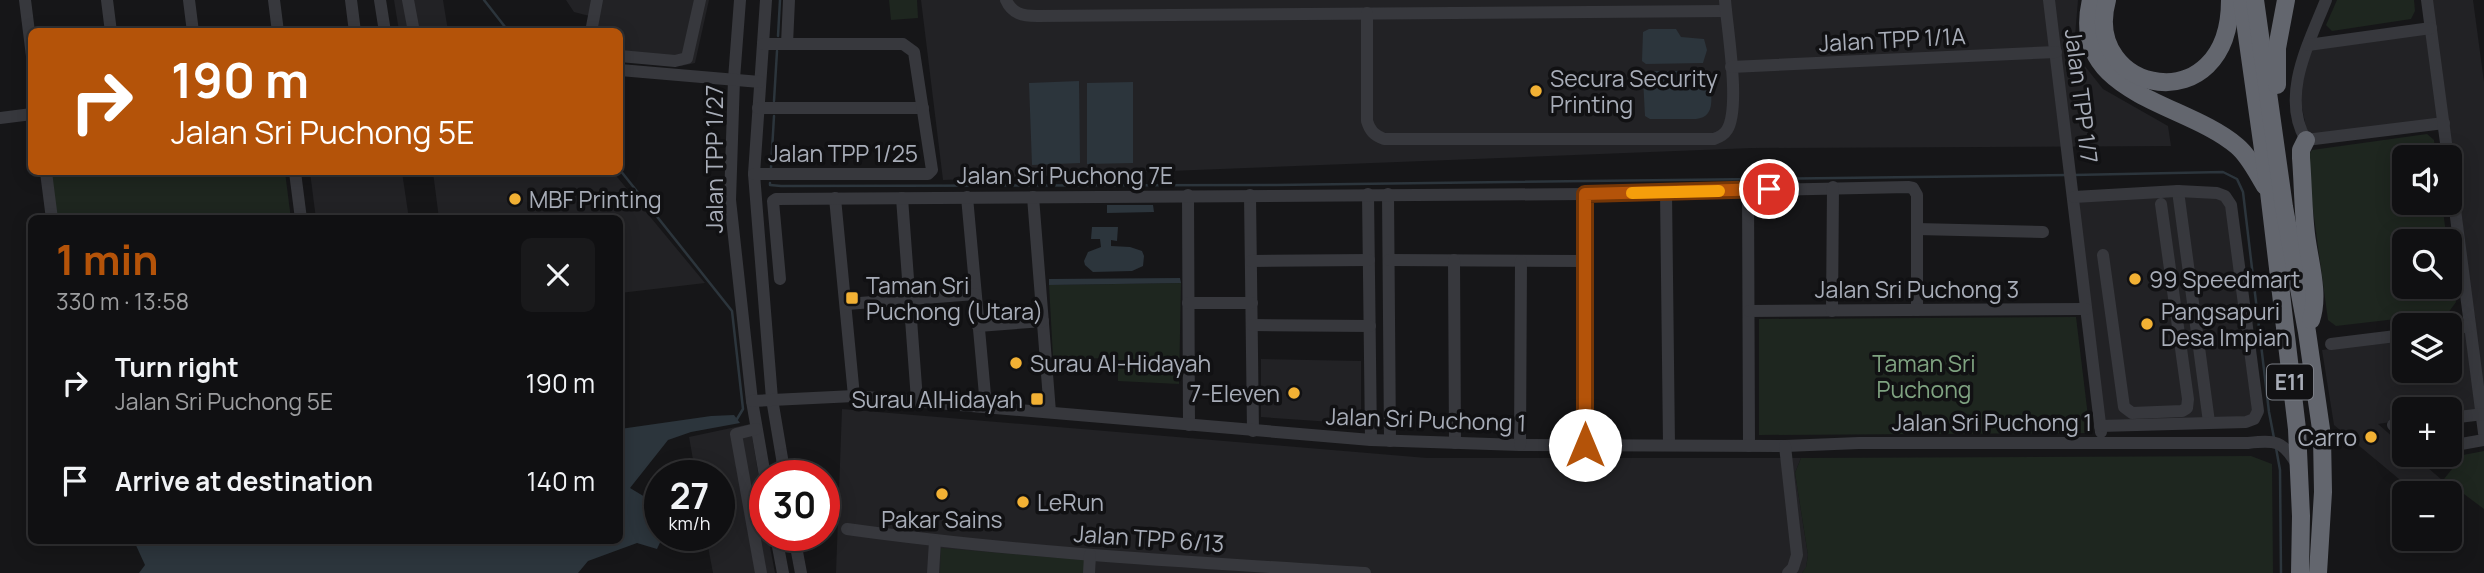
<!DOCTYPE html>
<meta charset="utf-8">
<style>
body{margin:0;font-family:Manrope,sans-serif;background:#19191b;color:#f1f3f6;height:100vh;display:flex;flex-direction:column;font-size:26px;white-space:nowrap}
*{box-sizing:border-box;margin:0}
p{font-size:23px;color:#9c9d9f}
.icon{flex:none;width:38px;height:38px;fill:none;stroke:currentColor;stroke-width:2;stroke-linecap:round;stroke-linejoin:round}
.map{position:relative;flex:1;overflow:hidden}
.side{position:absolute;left:28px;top:215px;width:595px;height:329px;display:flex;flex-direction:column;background:#101012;border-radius:10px;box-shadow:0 4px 18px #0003,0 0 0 2px #303032}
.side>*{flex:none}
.top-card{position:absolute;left:28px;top:28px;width:595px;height:147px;border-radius:10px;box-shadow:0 4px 18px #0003,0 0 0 2px #303032;background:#b45309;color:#fff;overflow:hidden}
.buttons{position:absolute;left:2392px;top:145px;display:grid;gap:14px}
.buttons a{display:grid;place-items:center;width:70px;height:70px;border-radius:10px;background:#101012;box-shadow:0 4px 18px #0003,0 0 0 2px #303032;font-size:35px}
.speed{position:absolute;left:644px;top:460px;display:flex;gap:14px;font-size:35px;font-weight:700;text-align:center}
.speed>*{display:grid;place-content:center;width:91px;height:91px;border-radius:50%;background:#101012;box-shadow:0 4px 18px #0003,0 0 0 2px #303032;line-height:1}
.speed small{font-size:18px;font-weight:400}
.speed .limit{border:10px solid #d22;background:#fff;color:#111}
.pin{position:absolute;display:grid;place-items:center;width:60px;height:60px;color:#fff;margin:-30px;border:4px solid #fff;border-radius:50%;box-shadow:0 2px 7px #0007}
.me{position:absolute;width:77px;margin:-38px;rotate:0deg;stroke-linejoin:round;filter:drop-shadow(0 0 5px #0008)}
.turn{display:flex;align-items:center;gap:24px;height:147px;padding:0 28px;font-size:32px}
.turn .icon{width:91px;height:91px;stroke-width:2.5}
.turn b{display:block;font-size:49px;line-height:60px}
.round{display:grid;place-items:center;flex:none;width:74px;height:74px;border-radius:10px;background:#19191b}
.overview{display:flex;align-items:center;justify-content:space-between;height:119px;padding:0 28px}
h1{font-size:42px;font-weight:700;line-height:52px;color:#b45309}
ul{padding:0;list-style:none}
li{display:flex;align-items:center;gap:21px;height:98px;padding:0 28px}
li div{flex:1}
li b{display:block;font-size:26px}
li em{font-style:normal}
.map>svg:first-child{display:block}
.built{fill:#222225}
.green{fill:#1e261f}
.water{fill:#2c353c}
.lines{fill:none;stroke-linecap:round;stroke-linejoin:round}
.stream{stroke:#2c353c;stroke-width:2.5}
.minor{stroke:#37383d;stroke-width:12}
.highway{stroke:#63666e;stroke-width:18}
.route-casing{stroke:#753606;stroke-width:18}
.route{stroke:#b45309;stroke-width:12}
.slow{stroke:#f59e0b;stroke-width:12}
.poi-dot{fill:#f2b134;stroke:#111113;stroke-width:2.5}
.labels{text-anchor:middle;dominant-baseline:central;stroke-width:7;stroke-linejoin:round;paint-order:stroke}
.shield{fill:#111113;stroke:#7b7e86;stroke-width:2}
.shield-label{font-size:21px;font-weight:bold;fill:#a8adb8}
.street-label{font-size:23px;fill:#a8adb8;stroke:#111113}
.poi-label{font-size:23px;fill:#a8adb8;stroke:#111113;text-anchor:start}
.park-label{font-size:23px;fill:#7fa381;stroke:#111113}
</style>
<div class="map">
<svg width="2484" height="573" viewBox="0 0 2484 573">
<rect width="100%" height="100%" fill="#161618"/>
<g class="built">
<polygon points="394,0 443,0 448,31 399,31"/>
<polygon points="566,0 709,0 695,63 681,66 620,61 620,32 594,31 597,18 574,12"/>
<polygon points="921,0 2078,0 2075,36 2084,65 2103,89 2168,126 2171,146 1752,148 943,180"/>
<polygon points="2430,0 2473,0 2484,82 2484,406"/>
<polygon points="2427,32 2439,120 2308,137 2299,93 2311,48"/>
<polygon points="310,172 402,172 409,219 316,219"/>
<polygon points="433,172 613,172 705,283 620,293 620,219 439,219"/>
<polygon points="2217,196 2226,202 2253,416 2103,422 2078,200"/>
<polygon points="2467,332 2478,412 2450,415 2450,410 2404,410 2404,420 2378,424 2404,447 2404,455 2413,455 2442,480 2431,493 2416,493 2334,425 2322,350 2404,339 2404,371 2450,371 2450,334"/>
<polygon points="1261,359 1361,361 1361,424 1261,417"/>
<polygon points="842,409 1427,458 1801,458 1795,473 1808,555 1806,568 1802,573 836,573"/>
<polygon points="750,424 765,514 765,536 768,536 775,573 713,573 706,536 719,536 719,476 696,476 689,437"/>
</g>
<g class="green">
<polygon points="889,0 917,0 918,18 891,20"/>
<polygon points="2337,0 2414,0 2415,11 2411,19 2332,31 2326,25"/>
<polygon points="2427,134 2434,140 2436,157 2404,158 2404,203 2442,203 2447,241 2404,242 2404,287 2450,287 2450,260 2456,302 2448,313 2336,326 2328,320 2306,158 2312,150"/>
<polygon points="50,172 285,172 291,219 55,219"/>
<polygon points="1181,283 1179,384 1118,381 1118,359 1053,357 1049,285"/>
<polygon points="2076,317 2090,433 1759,435 1759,319"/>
<polygon points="2484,451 2484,509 2444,479 2463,455"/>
<polygon points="2251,456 2272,464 2273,573 1802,573 1806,567 1808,555 1795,473 1801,458"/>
<polygon points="941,548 1084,560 1084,573 940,573"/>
</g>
<g class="water">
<polygon points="1676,29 1681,37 1704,39 1707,50 1703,63 1646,64 1642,61 1643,32 1649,29"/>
<path d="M1647,71H1702L1710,77C1710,93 1718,117 1696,119H1650L1645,116L1643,78V74Z"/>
<polygon points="1079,81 1080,163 1032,165 1029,83"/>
<polygon points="1133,82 1133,163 1087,164 1087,83"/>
<polygon points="1107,205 1153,205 1154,212 1107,213"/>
<polygon points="1092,227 1118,227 1117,241 1111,240 1111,246 1130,247 1142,251 1144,256 1143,266 1132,271 1093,272 1085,265 1084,261 1088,252 1101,247 1100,239 1091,239"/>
<polygon points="1180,278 1181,283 1049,285 1049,279"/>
<polygon points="734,415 740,423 691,432 668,440 630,488 660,506 660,536 663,536 657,549 637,543 588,561 578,573 139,573 145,565 134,541 620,541 620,429 711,416"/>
</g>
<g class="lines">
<g class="stream">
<polyline points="484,0 509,32"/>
<polyline points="778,36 780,0"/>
<polyline points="774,101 777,51"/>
<polyline points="771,168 774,116"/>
<polyline points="620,170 732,311 743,409 737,419"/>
<polyline points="2073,175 2223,172 2237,179 2243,192 2269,412 2274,438"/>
<polyline points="770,183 770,185 781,186 1276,185 2067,175"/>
<polyline points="2276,448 2280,470 2281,573"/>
</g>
<g class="minor">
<polyline points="25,0 32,56"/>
<polyline points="107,0 111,32"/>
<polyline points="189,0 193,32"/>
<polyline points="274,0 278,32"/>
<polyline points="351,0 355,32"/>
<polyline points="380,0 385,32"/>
<polyline points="408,0 414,32"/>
<polyline points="740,0 734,79 730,200 752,401 765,476"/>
<polyline points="766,0 754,174 772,399 785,476"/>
<path d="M1006,0C1012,14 1023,16 1037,16L1726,11"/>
<polyline points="2049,0 2101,432"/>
<path d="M2326,0C2309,43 2280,96 2306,140L2444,123"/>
<polyline points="2427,0 2448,158"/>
<path d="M1367,13V121C1370,131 1374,135 1384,139H1714C1720,137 1724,135 1727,130C1741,108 1727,28 1725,0"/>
<polyline points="591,32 597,0"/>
<polyline points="787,44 789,0"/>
<polyline points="2308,45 2431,28"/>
<polyline points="620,56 675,61 687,58 700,0"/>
<polyline points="1731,67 2056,52"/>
<polyline points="620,70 760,82"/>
<polyline points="758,108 923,108"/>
<polyline points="0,118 32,114"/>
<polyline points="2450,171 2484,433"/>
<polyline points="46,172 52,219"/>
<polyline points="295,172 301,219"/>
<polyline points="754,174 928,174 932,170 914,52 903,44 763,44"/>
<polyline points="1748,190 1749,446"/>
<polyline points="2178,191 2209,422"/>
<polyline points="1666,192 1669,445"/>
<polyline points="1368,194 1371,440"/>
<polyline points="1388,194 1390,441"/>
<polyline points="1585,194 1585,445"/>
<polyline points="1188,195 1189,425"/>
<polyline points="1250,195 1253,431"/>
<polyline points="967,197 986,406"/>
<polyline points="1033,197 1050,412"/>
<polyline points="2074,197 2178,191 2217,193 2225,196 2231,205 2258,411 2254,419 2246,422 2100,426"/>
<polyline points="835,198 854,396"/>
<polyline points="902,198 917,400"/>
<polyline points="1917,229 2043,232"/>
<polyline points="2103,255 2124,407 2132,413 2182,411 2187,408 2188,399 2161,204"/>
<polyline points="1389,260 1585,261"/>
<polyline points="1454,260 1455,443"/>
<polyline points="1251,261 1369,260"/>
<polyline points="780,279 773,201 776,199 1585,194 1908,187 1913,188 1917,195 1917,310"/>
<polyline points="1188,303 1252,303"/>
<polyline points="847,304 975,294"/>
<polyline points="1749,311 2086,309"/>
<polyline points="1832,311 1833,187"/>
<polyline points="1252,325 1370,326"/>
<polyline points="978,326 1043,321"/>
<polyline points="2450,329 2470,326"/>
<polyline points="2331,344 2404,335"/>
<path d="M752,401L854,396L1371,440L1520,445L1785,446L1859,443H2248C2275,440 2283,440 2297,465"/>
<polyline points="2450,418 2484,414"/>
<polyline points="2393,425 2404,423"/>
<polyline points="756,429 736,434 761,573"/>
<polyline points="1520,445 1521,261"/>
<polyline points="1785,446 1797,555 1793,568 1788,573"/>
<polyline points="2450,446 2484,440"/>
<path d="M847,529C1019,553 1192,562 1365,573"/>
<polyline points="776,536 783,573"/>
<polyline points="794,536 801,573"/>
<polyline points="933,573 935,541"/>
<polyline points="1089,573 1090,555"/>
</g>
<g class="highway">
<path d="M2091,0C2068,96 2185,101 2237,146C2249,156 2257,173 2265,186"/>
<path d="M2107,0C2081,94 2230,124 2230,0"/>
<polyline points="2242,0 2269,192 2297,429 2301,516 2300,573"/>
<polyline points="2255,0 2284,207 2307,332 2322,436 2323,492 2318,573"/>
<polyline points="2277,85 2277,48 2286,0"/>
<path d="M2306,140L2301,150V158C2303,183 2303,209 2306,234C2309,261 2320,294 2311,320"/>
</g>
</g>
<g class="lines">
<g class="route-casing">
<polyline id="route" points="1585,445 1585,194 1769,189"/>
</g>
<use href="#route" class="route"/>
<polyline class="slow" points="1632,193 1719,191"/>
</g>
<g class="poi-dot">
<circle cx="1536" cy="91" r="7"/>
<circle cx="515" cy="199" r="7"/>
<circle cx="2135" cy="279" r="7"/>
<rect x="845" y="291" width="14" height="14" rx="3.5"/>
<circle cx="2147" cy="324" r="7"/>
<circle cx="1016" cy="363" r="7"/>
<circle cx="1294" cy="393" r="7"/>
<rect x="1030" y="392" width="14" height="14" rx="3.5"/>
<circle cx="2371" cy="437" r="7"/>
<circle cx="942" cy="494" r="7"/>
<circle cx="1023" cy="502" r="7"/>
</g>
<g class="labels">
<rect class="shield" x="2267" y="364.5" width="46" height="35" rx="5"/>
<g class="shield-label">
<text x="2290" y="382">E11</text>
</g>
<g class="street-label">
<text transform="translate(1892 39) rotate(-3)">Jalan TPP 1/1A</text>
<text transform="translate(2082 96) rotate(83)">Jalan TPP 1/7</text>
<text x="843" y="153">Jalan TPP 1/25</text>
<text transform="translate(714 159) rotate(-90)">Jalan TPP 1/27</text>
<text x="1065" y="175">Jalan Sri Puchong 7E</text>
<text x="1917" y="289">Jalan Sri Puchong 3</text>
<text transform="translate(1426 419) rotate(2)">Jalan Sri Puchong 1</text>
<text x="1992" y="422">Jalan Sri Puchong 1</text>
<text transform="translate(1149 538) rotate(4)">Jalan TPP 6/13</text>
</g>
<g class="poi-label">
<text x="1550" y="78">Secura Security<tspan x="1550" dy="26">Printing</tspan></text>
<text x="529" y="199">MBF Printing</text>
<text x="2149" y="279">99 Speedmart</text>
<text x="866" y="285">Taman Sri<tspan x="866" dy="26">Puchong (Utara)</tspan></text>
<text x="2161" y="311">Pangsapuri<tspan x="2161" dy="26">Desa Impian</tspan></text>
<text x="1030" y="363">Surau Al-Hidayah</text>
<text x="1280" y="393" text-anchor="end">7-Eleven</text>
<text x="1023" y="399" text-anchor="end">Surau AlHidayah</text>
<text x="2357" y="437" text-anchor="end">Carro</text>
<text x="1037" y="502">LeRun</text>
<text x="942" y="519" text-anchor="middle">Pakar Sains</text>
</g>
<g class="park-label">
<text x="1924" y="363">Taman Sri<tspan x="1924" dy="26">Puchong</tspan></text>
</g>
</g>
</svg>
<div class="buttons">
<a><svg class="icon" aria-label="sound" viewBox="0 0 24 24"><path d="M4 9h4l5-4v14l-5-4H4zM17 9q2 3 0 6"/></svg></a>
<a><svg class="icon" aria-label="search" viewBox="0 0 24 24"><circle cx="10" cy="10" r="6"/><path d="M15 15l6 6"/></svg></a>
<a><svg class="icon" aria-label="layers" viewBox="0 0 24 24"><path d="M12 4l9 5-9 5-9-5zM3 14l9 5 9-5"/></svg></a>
<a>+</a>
<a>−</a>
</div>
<div class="speed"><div>27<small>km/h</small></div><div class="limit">30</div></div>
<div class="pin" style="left:1769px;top:189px;background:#d93025"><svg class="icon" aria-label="arrive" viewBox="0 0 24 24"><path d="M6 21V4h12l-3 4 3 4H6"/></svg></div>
<svg class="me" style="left:1585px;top:445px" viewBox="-20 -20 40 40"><circle r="19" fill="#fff"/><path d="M0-13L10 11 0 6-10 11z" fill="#b45309"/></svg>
<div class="top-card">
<div class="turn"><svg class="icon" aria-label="right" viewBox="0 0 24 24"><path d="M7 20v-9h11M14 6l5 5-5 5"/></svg><div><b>190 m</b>Jalan Sri Puchong 5E</div></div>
</div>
<section class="side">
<div class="overview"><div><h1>1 min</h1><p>330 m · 13:58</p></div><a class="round"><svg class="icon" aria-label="close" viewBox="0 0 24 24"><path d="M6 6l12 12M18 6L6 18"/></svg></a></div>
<ul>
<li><svg class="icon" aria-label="right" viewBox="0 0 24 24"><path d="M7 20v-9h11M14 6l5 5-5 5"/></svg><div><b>Turn right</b><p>Jalan Sri Puchong 5E</p></div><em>190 m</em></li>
<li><svg class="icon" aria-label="arrive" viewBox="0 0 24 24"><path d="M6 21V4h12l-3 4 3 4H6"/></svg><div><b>Arrive at destination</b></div><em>140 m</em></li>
</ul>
</section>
</div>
